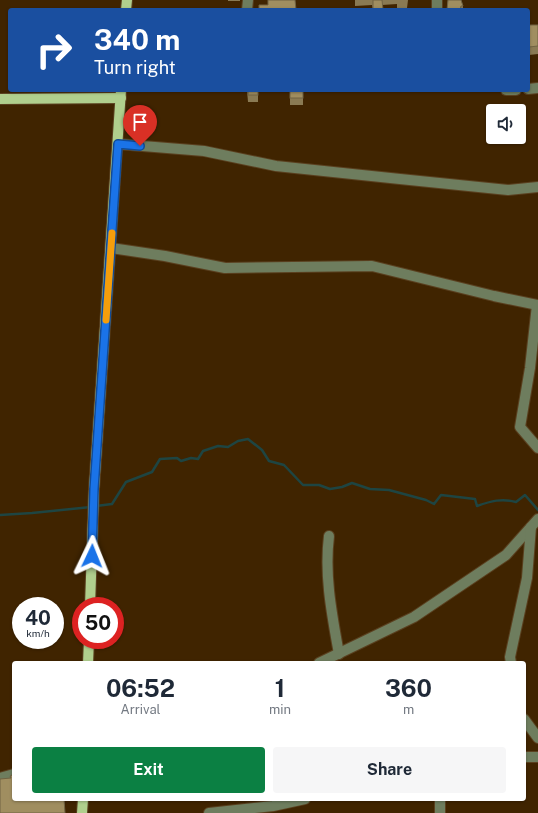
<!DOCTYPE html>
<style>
body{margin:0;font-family:"Public Sans",sans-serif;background:#f6f6f7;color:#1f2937;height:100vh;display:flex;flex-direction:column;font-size:15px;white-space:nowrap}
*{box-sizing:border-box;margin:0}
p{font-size:13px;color:#747a83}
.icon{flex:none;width:22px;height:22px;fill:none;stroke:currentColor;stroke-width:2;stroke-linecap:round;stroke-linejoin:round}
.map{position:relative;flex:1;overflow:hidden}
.sheet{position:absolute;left:12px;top:661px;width:514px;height:140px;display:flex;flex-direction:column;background:#fff;border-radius:4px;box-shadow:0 1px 3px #0004}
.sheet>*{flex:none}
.guide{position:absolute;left:8px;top:8px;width:522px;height:84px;border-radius:4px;box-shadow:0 1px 3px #0004;background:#1a4fa0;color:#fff;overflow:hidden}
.buttons{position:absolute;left:486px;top:104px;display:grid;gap:8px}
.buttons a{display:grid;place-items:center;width:40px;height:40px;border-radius:4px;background:#fff;box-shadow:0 1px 3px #0004;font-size:20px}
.speed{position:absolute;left:12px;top:597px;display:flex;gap:8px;font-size:20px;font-weight:700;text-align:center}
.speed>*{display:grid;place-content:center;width:52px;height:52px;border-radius:50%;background:#fff;box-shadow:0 1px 3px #0004;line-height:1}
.speed small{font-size:10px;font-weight:400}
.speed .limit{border:6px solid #d22;background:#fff;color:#111}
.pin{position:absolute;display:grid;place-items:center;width:34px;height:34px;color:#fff;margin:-41px -17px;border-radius:50% 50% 50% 0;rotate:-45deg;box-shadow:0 0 4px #0007}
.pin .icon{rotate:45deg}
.me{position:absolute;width:44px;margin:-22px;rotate:2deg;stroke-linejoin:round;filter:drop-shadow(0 0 3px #0008)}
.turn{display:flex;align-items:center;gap:14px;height:84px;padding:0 20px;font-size:18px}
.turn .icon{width:52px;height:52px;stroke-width:2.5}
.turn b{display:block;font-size:28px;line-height:34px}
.eta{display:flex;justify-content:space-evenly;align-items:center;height:68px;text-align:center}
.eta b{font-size:24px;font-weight:700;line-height:28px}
.button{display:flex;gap:8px;margin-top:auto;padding:8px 20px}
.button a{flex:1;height:46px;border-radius:4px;background:#0b8043;color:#fff;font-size:16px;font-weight:700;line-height:46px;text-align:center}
.button a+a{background:#f6f6f7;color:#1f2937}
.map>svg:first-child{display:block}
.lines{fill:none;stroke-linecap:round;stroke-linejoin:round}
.stream{stroke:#1e4542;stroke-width:2.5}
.minor-casing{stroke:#5a401f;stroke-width:12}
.major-casing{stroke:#5a401f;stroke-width:12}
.minor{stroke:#6e7d5e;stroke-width:10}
.major{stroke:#b0cf8d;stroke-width:10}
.wall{fill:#8a7a53}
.building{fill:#a08e60;stroke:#706343}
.route-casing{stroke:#114b97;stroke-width:10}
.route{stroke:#1a73e8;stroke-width:7}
.slow{stroke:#f59e0b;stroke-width:7}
</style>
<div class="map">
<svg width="538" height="813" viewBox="0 0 538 813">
<rect width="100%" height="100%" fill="#402400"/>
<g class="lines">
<g class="stream">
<path d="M96,506L112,504L126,482L152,472L160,459L177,458L181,461L191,458L198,459L203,451L218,446L228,447L238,441L248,439L262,450L269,461L284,465L303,485H319L330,489L342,487L352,483L370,489L389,490L426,500L434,504L441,495L475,499L477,506C491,501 502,498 516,502L525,495L538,510"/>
<polyline points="0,515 32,513 91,507"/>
</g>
<g class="minor-casing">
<g id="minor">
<polyline points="247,10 248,0"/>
<polyline points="437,10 437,0"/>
<polyline points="528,89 538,88"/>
<polyline points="506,90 516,90"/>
<polyline points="118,144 204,151 276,166 400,179 508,190 538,187"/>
<polyline points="111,248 165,256 225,268 372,266 494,296 538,305"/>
<polyline points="537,305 530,368 520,427 538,448"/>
<path d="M329,536C324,575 332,615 339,654"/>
<polyline points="319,663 414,617 506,555 538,519"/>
<polyline points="511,663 510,657 527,578 531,527"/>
<polyline points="524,719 538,738"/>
<polyline points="524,757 538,757"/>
<polyline points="0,778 14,774"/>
<polyline points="440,799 440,813"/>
<polyline points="209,813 273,806 305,799"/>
</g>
</g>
<g class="major-casing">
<g id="major">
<polyline points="126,10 127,0"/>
<polyline points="0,99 121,98"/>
<polyline points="90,606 94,489 121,90"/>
<polyline points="88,663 89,640"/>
<polyline points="82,813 83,799"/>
</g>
</g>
<use href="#minor" class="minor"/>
<use href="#major" class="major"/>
</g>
<g class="wall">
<rect x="228" y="0" width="12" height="1"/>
<polygon points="355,0 408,0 407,8 397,9 397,4 382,5 383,10 373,10 372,5 355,6"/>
<polygon points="448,0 463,6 463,10 447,10"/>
<polygon points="528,25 538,25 538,54 529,55"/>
<polygon points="247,90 258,90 258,102 248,102"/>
<rect x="290" y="90" width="13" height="15"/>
</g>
<g class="building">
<polygon points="268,0 295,0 296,10 259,10 259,5 268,5"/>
<polygon points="373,0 382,0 383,10 373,10"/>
<polygon points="448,0 461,0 463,6 461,6 460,10 447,10"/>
<polygon points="528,25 538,25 538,46 529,47"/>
<rect x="248" y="90" width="10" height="5"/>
<rect x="290" y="90" width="13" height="8"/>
<polygon points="14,774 14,799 64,799 65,813 0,813 0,779 11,778 10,776"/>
</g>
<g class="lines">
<g class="route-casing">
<polyline id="route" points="92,556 94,489 118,144 140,146"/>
</g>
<use href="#route" class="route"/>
<polyline class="slow" points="106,320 112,233"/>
</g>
</svg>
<div class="buttons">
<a><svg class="icon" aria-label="sound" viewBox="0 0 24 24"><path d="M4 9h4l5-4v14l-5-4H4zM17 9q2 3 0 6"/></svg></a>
</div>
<div class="speed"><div>40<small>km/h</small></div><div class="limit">50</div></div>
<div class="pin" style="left:140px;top:146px;background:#d93025"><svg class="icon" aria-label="arrive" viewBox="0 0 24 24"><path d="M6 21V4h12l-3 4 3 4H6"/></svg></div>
<svg class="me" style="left:92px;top:556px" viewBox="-20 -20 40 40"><path d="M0-17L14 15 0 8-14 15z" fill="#1a73e8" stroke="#fff" stroke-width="4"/></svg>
<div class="guide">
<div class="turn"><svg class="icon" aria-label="right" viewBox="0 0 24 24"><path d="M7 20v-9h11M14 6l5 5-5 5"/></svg><div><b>340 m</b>Turn right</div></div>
</div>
<section class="sheet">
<div class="eta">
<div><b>06:52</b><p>Arrival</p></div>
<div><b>1</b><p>min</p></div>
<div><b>360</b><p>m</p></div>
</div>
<div class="button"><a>Exit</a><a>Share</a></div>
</section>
</div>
